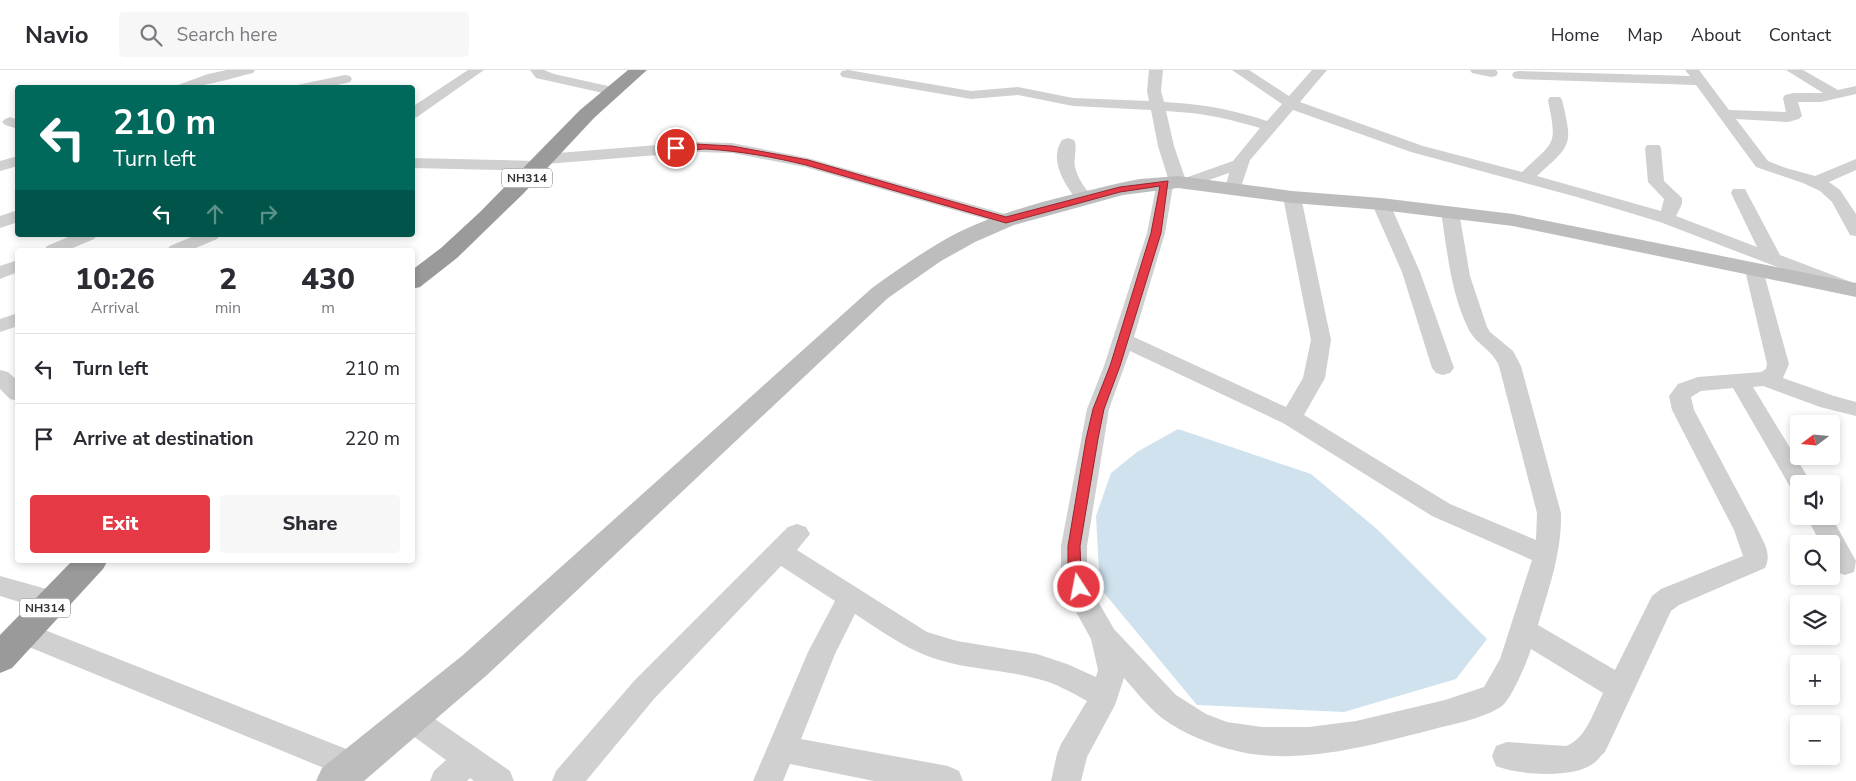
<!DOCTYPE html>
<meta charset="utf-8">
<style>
body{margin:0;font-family:"Nunito Sans",sans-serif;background:#f7f7f7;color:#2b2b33;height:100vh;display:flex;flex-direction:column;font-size:19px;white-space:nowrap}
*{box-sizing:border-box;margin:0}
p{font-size:16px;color:#7c7c81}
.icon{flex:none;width:28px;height:28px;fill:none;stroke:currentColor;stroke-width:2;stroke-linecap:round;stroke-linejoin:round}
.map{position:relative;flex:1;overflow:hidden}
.side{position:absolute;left:15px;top:178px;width:400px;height:315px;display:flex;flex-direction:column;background:#fff;border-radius:5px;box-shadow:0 2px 8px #0003}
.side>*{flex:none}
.top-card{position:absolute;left:15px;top:15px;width:400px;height:152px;border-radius:5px;box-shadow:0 2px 8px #0003;background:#00695c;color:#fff;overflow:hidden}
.needle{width:32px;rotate:254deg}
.fabs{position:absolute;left:1790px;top:345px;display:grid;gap:10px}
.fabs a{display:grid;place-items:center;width:50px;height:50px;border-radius:5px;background:#fff;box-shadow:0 2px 8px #0003;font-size:25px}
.pin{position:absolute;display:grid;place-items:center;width:42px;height:42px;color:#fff;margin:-21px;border:2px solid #fff;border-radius:50%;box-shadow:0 1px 5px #0007}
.me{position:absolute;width:55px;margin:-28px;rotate:349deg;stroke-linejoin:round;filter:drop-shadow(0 0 4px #0008)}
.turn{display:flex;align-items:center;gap:18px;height:105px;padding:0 15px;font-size:22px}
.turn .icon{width:65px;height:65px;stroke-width:2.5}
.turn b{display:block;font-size:35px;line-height:42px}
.lanes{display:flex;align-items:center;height:48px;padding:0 15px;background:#0003;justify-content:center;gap:25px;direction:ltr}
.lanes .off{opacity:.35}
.eta{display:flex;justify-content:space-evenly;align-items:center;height:85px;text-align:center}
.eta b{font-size:30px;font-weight:800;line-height:35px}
.action{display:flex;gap:10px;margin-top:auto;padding:10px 15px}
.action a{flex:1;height:58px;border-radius:5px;background:#e63946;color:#fff;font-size:20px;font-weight:800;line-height:58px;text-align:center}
.action a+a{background:#f7f7f7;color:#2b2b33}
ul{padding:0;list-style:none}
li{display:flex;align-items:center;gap:15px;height:70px;padding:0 15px;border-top:1px solid #e1e1e2}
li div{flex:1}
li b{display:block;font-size:19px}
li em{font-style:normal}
header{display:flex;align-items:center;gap:30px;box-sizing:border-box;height:70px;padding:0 25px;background:#fff;border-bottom:1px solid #e1e1e2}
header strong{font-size:24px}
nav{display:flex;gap:28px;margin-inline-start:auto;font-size:18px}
.search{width:350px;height:45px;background:#f7f7f7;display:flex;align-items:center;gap:12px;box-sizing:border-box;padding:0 18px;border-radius:5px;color:#7c7c81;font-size:19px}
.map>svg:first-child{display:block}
.water{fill:#cfe2ee}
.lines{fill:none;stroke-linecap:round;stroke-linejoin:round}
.street{fill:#d0d0d0;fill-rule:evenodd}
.secondary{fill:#bdbdbd;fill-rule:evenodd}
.highway{fill:#9a9a9a;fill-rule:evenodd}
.route{fill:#e63946;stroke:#96252e}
.labels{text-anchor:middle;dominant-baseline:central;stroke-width:5;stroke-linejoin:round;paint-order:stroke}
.shield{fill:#fff;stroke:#707070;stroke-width:1}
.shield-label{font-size:12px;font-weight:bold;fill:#333}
</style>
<header>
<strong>Navio</strong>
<div class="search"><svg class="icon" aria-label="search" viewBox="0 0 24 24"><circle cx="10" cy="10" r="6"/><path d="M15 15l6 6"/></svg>Search here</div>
<nav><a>Home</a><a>Map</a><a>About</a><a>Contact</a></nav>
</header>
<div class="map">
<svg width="1856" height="711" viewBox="0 0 1856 711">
<rect width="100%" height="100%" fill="#fff"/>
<polygon class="water" points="1178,359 1311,404 1378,460 1487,569 1456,609 1344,642 1197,635 1100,518 1096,446 1111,403 1137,382"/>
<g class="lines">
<g class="street">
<path d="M227,0H255L253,3C228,9 201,18 176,18L178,15L208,4Z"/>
<polygon points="468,0 484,0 417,47 412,48 412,37"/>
<polygon points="530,0 544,0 554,4 617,18 619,21 617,24 612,25 536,8"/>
<path d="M848,0L971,21L1018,17L1073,28L1149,31L1147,21L1149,0H1163L1161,21L1164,32C1203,34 1230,39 1267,51L1282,34L1232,0H1249L1289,26L1312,0H1327L1300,32L1423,76L1522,102C1556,70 1557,76 1548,30L1550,27H1560L1562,30C1573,76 1572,74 1537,106L1661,141L1664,129L1648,112L1645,78L1647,75H1659L1661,78L1664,111L1682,128V134L1676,146L1757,177L1731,123L1733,119H1745L1780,185L1851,212L1854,216L1851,220L1844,222L1837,220L1660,152L1577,127L1411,82L1293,40L1250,90L1239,123H1227L1225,119L1229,103L1186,118L1173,116L1165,163L1134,267L1286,337L1303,308L1311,270L1283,127L1286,123H1298L1301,127L1331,270L1325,308L1304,345L1450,434L1536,470L1537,443L1499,296C1493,280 1475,274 1468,258C1451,224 1447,180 1441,142L1444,138L1450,137L1456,138L1459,142L1470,206L1487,257L1490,262L1513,281L1521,296L1561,443C1562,482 1549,518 1538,555L1615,600L1652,526L1661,519L1743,486L1734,460L1672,340L1669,326L1678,314L1698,307L1761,302L1766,299L1767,294L1745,200L1747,196L1754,194L1761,196L1763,200L1789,294L1783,308L1834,326L1856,332V346L1820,337L1763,316L1753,317L1812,414H1799V422L1792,420L1733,318L1701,321L1691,327L1694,340L1758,460C1764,473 1772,484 1765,498L1679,535L1671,541L1605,682C1601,685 1598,690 1594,693C1574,709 1519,705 1496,696L1492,686L1496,676L1507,672L1566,676C1586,669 1594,641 1603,623L1531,579C1528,590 1511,630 1502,636C1481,650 1451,654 1427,661C1363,677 1291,698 1225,678C1202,671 1173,659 1155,642C1144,632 1134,619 1124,608L1115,635L1087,687L1081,711H1051L1057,684L1061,674L1087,631C1071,622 1055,613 1038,609C1007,600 974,600 943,591C910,582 884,563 855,544L835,584L801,669L948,696L959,701L963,711H874L790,694L783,711H753L808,582L835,531L781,496L654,629L586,711H552L556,701L634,611L788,457L797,454L806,457L810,464L797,480L927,562L957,571L1037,584L1067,594L1096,607L1098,600L1091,569L1070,531L1061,503V476L1087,339L1104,296L1147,163L1157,112L1159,108H1168L1158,76L1151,40L1073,36L1018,25L971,29L842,7L840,4L842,1ZM1166,41C1202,43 1226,48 1260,58L1233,91L1185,108L1174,76ZM1130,281L1283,353L1432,446L1532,490L1500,589L1484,617L1445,630L1356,651L1309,657H1262L1227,652L1206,644L1176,625L1114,559L1096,528L1087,503V476L1109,339Z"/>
<polygon points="1470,0 1496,0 1498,3 1496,6 1491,7 1472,3"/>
<polygon points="1685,0 1699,0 1729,40 1786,42 1783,28 1785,25 1794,23 1823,23 1786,0 1803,0 1838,20 1856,16 1856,24 1821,32 1798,32 1802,46 1799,49 1788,52 1736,49 1768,91 1786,98 1815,106 1856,89 1856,100 1829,112 1840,120 1856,144 1856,166 1850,165 1832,132 1820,121 1803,113 1756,97 1696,15 1519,9 1514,8 1512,5 1514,2 1519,1 1690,6"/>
<polygon points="345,5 350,6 352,9 350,12 325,18 295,18 297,15"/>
<polygon points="10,47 18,50 18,59 5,55 2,52 5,49"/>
<path d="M1068,68L1074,70C1078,76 1073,89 1075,97C1078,110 1086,119 1094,129L1091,133L1085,134L1079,133C1066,116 1048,91 1062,70Z"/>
<polygon points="695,72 732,73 808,88 1012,146 1015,150 1012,154 1006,155 805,97 732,83 695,82 546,94 547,96 545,99 539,101 412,98 412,88 538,91 537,89 539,86 545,84"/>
<polygon points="18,86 18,96 0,101 0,91"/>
<polygon points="1381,129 1387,130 1390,134 1420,202 1454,298 1450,303 1443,305 1436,303 1432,298 1402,202 1372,134 1375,130"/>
<polygon points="18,140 18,152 0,158 0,146"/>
<polygon points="73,165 97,165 94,169 68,180 44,180 47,176"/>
<polygon points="196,165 220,165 217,169 191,180 167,180 170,176"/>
<polygon points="18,190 18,202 0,209 0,196"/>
<polygon points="18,243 18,256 0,262 0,249"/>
<polygon points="0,300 8,302 18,311 18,331 10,329 0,319"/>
<polygon points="1806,446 1831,446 1856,491 1854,502 1845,505 1836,502 1831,494 1831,474 1821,474"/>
<polygon points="0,506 61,523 65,531 61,539 52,542 0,526"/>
<polygon points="22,551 364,686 368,696 364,706 353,710 12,570 8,562 12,554"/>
<polygon points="412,636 422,640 510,701 514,711 474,711 470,708 467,711 430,711 434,701 446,690 402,658 397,649 402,640"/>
</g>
<path class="secondary" d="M1178,106L1292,121L1381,128L1513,144L1856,213V227L1513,156L1381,140L1292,133L1178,118L1123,125L1014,155L975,172L941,191L888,228L487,605L364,711H316L322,698L463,585L872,218C900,198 928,178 959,162C1009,138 1066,126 1120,113L1140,109Z"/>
<g class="highway">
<polygon points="628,0 647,0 594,48 523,124 457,188 420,217 412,219 412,200 441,178 480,142 580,40"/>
<polygon points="73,490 108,490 103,499 12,598 0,603 0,565"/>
</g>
</g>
<path class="route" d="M695,74L732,76L808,90L1006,147L1120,117L1168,111L1161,163L1120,296L1104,339L1098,369L1080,476L1081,503L1086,517L1084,521L1079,522L1074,521L1068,503V476L1086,369L1093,339L1110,296L1151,163L1160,116L1120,122L1006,153L806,95C773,87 740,81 706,79C697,79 679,83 672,78L676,76Z"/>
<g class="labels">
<g class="shield">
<rect x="502" y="98.5" width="50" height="19" rx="4"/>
<rect x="20" y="528.5" width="50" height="19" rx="4"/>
</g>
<g class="shield-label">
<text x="527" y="108">NH314</text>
<text x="45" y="538">NH314</text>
</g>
</g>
</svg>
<div class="fabs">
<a><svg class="needle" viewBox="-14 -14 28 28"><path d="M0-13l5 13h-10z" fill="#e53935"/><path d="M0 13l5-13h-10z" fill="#7c7c81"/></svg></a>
<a><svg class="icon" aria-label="sound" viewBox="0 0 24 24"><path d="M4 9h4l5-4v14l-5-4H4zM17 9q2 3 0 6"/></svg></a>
<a><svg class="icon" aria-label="search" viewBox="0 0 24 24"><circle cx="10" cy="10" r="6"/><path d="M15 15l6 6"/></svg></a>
<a><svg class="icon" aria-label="layers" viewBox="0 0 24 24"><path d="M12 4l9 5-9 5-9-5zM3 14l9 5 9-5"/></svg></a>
<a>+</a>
<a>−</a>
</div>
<div class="pin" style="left:676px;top:78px;background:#d93025"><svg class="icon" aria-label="arrive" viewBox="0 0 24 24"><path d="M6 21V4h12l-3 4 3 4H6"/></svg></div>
<svg class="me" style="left:1079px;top:517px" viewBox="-20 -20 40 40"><circle r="17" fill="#e63946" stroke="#fff" stroke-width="3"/><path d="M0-11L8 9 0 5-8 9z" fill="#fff"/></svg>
<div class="top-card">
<div class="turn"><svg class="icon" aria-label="left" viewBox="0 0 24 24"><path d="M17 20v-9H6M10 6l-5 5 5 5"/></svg><div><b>210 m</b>Turn left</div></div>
<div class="lanes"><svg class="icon" aria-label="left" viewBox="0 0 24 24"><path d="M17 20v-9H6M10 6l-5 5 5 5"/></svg><svg class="icon off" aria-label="ahead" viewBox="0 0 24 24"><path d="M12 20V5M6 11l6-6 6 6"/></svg><svg class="icon off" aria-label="right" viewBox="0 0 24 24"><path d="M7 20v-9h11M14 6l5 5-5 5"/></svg></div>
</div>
<section class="side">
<div class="eta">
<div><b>10:26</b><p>Arrival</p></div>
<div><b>2</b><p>min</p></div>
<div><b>430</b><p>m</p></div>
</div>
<ul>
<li><svg class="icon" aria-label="left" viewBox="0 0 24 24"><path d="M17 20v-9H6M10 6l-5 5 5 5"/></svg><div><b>Turn left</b></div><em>210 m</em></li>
<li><svg class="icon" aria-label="arrive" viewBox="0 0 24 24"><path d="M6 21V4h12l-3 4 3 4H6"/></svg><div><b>Arrive at destination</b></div><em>220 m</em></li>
</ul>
<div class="action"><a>Exit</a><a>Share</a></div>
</section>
</div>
